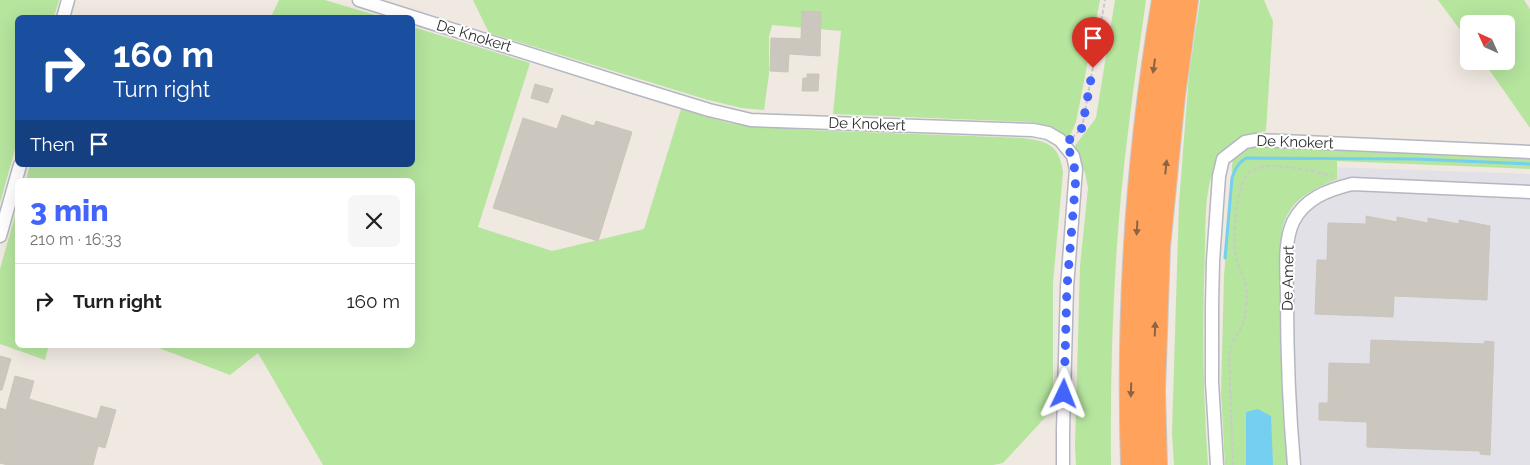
<!DOCTYPE html>
<meta charset="utf-8">
<style>
body{margin:0;font-family:Raleway,sans-serif;background:#f6f6f6;color:#202124;height:100vh;display:flex;flex-direction:column;font-size:19px;white-space:nowrap}
*{box-sizing:border-box;margin:0}
p{font-size:16px;color:#757577}
.icon{flex:none;width:28px;height:28px;fill:none;stroke:currentColor;stroke-width:2;stroke-linecap:round;stroke-linejoin:round}
.map{position:relative;flex:1;overflow:hidden}
.sheet{position:absolute;left:15px;top:178px;width:400px;height:170px;display:flex;flex-direction:column;background:#fff;border-radius:8px;box-shadow:0 5px 20px #0002}
.sheet>*{flex:none}
.banner{position:absolute;left:15px;top:15px;width:400px;height:152px;border-radius:8px;box-shadow:0 5px 20px #0002;background:#1a4fa0;color:#fff;overflow:hidden}
.needle{width:32px;rotate:315deg}
.buttons{position:absolute;left:1460px;top:15px;display:grid;gap:10px}
.buttons a{display:grid;place-items:center;width:55px;height:55px;border-radius:8px;background:#fff;box-shadow:0 5px 20px #0002;font-size:25px}
.pin{position:absolute;display:grid;place-items:center;width:42px;height:42px;color:#fff;margin:-51px -21px;border-radius:50% 50% 50% 0;rotate:-45deg;box-shadow:0 0 5px #0007}
.pin .icon{rotate:45deg}
.me{position:absolute;width:55px;margin:-28px;rotate:2deg;stroke-linejoin:round;filter:drop-shadow(0 0 4px #0008)}
.turn{display:flex;align-items:center;gap:18px;height:105px;padding:0 15px;font-size:22px}
.turn .icon{width:65px;height:65px;stroke-width:2.5}
.turn b{display:block;font-size:35px;line-height:42px}
.then{display:flex;align-items:center;height:48px;padding:0 15px;background:#0003;gap:10px;font-size:19px}
.round{display:grid;place-items:center;flex:none;width:52px;height:52px;border-radius:8px;background:#f6f6f6}
.summary{display:flex;align-items:center;justify-content:space-between;height:85px;padding:0 15px}
h1{font-size:30px;font-weight:800;line-height:38px;color:#4264fb}
ul{padding:0;list-style:none}
li{display:flex;align-items:center;gap:15px;height:75px;padding:0 15px;border-top:1px solid #e0e0e0}
li div{flex:1}
li b{display:block;font-size:19px}
li em{font-style:normal}
.map>svg:first-child{display:block}
.industrial{fill:#e3e1e8}
.green{fill:#b6e59e}
.water{fill:#75cff0}
.lines{fill:none;stroke-linecap:round;stroke-linejoin:round}
.stream{stroke:#75cff0;stroke-width:3}
.building{fill:#cbc7bf;stroke:#cbc5ba}
.minor-casing{stroke:#b4b7c1;stroke-width:15}
.motorway-casing{stroke:#c9c9c9;stroke-width:26}
.path{stroke:#c9c9c9;stroke-width:2;stroke-dasharray:4 2.5;stroke-linecap:butt}
.minor{stroke:#fff;stroke-width:12}
.motorway{stroke:#ffa35c;stroke-width:24}
.oneway{fill:#8c6343}
.route{stroke:#4264fb;stroke-width:9;stroke-dasharray:0 16.2}
.labels{text-anchor:middle;dominant-baseline:central;stroke-width:4;stroke-linejoin:round;paint-order:stroke}
.street-label{font-size:15px;fill:#2e2e2e;stroke:#fff}
</style>
<div class="map">
<svg width="1530" height="465" viewBox="0 0 1530 465">
<rect width="100%" height="100%" fill="#efe9e1"/>
<polygon class="industrial" points="1327,167 1530,174 1530,465 1279,465 1260,260 1282,186"/>
<g class="green">
<polygon points="0,0 59,0 54,17 18,18 17,142 0,203"/>
<polygon points="279,0 325,0 382,17 271,17"/>
<polygon points="473,0 1100,0 1076,122 1069,138 1052,128 1031,122 833,114 841,31 772,25 769,37 769,74 764,110 742,108 708,100 489,33"/>
<path d="M1115,0H1146C1140,44 1133,88 1128,132C1114,242 1110,354 1111,465H1076L1075,445L1080,266L1088,188L1085,173L1074,147L1096,118Z"/>
<path d="M1200,0H1264L1273,21L1266,131C1249,133 1234,138 1223,152C1203,180 1206,220 1205,252C1202,323 1203,394 1208,465H1174L1172,433L1179,203L1189,74Z"/>
<polygon points="1438,0 1524,0 1530,9 1530,128 1483,61 1506,61 1506,24 1469,24 1469,42"/>
<path d="M413,27L530,63L478,227L552,251L644,229L681,109L729,123L807,130L1022,138C1047,141 1059,144 1063,172L1053,283V409L1003,463L993,465H323L258,353L230,375L151,345H412V180H26L30,165H412Z"/>
<path d="M1247,145L1530,158V169L1337,161V179C1316,188 1296,196 1286,217C1279,230 1282,252 1282,266C1280,332 1280,399 1287,465H1225L1221,392L1224,276L1232,178C1231,161 1232,155 1247,145Z"/>
<polygon points="17,209 18,345 49,345 45,360 0,344 0,269"/>
</g>
<polygon class="water" points="1258,409 1271,416 1273,465 1246,465 1246,412"/>
<g class="lines">
<path class="stream" d="M1225,258L1232,178C1235,169 1238,163 1246,158L1415,159L1530,164"/>
</g>
<g class="building">
<polygon points="802,11 821,12 820,56 789,54 788,72 770,71 771,38 801,39"/>
<polygon points="807,74 819,74 818,91 802,91 803,78 807,78"/>
<polygon points="535,84 553,89 548,103 531,98"/>
<polygon points="562,115 594,126 596,121 632,132 598,241 493,208 523,118 557,129"/>
<polygon points="1366,216 1397,222 1397,217 1428,223 1428,218 1459,224 1459,220 1490,226 1487,300 1394,296 1393,317 1315,314 1317,260 1327,260 1328,223 1366,224"/>
<polygon points="1371,340 1484,344 1485,341 1494,342 1490,455 1480,454 1480,451 1367,447 1367,422 1319,420 1319,403 1328,403 1329,363 1370,364"/>
<polygon points="0,356 11,359 2,390 0,390"/>
<polygon points="15,376 34,381 29,399 97,419 101,406 116,410 105,448 98,446 93,465 8,465 0,463 0,408 6,410"/>
</g>
<g class="lines">
<g class="minor-casing">
<g id="minor">
<polyline points="359,0 634,87 709,110 751,120 1033,130 1048,133 1060,140 1073,156 1076,169 1067,287 1063,430 1063,465"/>
<polyline points="63,18 68,0"/>
<polyline points="0,236 20,165"/>
<polyline points="1217,465 1212,382 1212,305 1213,261 1219,176 1223,159 1245,142 1256,140 1530,152"/>
<path d="M1294,465C1289,409 1287,353 1287,297C1287,274 1283,244 1293,222C1305,198 1328,190 1352,184L1530,192"/>
</g>
</g>
<g class="motorway-casing">
<g id="motorway">
<path d="M1133,465C1128,310 1138,153 1164,0"/>
<polyline points="1155,465 1153,391 1158,247 1173,95 1186,0"/>
</g>
</g>
<g class="path">
<polyline points="1072,138 1082,128 1105,0"/>
<path d="M1233,465L1229,354C1231,349 1232,344 1234,339C1237,334 1241,329 1243,323C1246,314 1247,302 1247,292C1246,280 1238,269 1236,256C1233,239 1235,223 1237,206C1239,196 1240,185 1246,177C1259,155 1312,172 1333,176"/>
</g>
<use href="#minor" class="minor"/>
<use href="#motorway" class="motorway"/>
</g>
<defs><path id="oneway-solid" d="M-6-.8H1V-3.2L6.5 0L1 3.2V.8H-6Z" transform="scale(1.25)"/></defs>
<g class="oneway">
<use href="#oneway-solid" transform="translate(1154 66) rotate(98)"/>
<use href="#oneway-solid" transform="translate(1166 167) rotate(-84)"/>
<use href="#oneway-solid" transform="translate(1137 228) rotate(93)"/>
<use href="#oneway-solid" transform="translate(1155 329) rotate(-88)"/>
<use href="#oneway-solid" transform="translate(1131 390) rotate(92)"/>
</g>
<g class="lines">
<polyline class="route" points="1064,394 1067,287 1076,176 1072,156 1065,144 1082,128 1093,68"/>
</g>
<g class="labels">
<g class="street-label">
<text transform="translate(474 36) rotate(17)">De Knokert</text>
<text transform="translate(867 124) rotate(2)">De Knokert</text>
<text transform="translate(1295 142) rotate(2)">De Knokert</text>
<text transform="translate(1288 278) rotate(-89)">De Amert</text>
</g>
</g>
</svg>
<div class="buttons">
<a><svg class="needle" viewBox="-14 -14 28 28"><path d="M0-13l5 13h-10z" fill="#e53935"/><path d="M0 13l5-13h-10z" fill="#757577"/></svg></a>
</div>
<div class="pin" style="left:1093px;top:68px;background:#d93025"><svg class="icon" aria-label="arrive" viewBox="0 0 24 24"><path d="M6 21V4h12l-3 4 3 4H6"/></svg></div>
<svg class="me" style="left:1064px;top:394px" viewBox="-20 -20 40 40"><path d="M0-17L14 15 0 8-14 15z" fill="#4264fb" stroke="#fff" stroke-width="4"/></svg>
<div class="banner">
<div class="turn"><svg class="icon" aria-label="right" viewBox="0 0 24 24"><path d="M7 20v-9h11M14 6l5 5-5 5"/></svg><div><b>160 m</b>Turn right</div></div>
<div class="then">Then<svg class="icon" aria-label="arrive" viewBox="0 0 24 24"><path d="M6 21V4h12l-3 4 3 4H6"/></svg></div>
</div>
<section class="sheet">
<div class="summary"><div><h1>3 min</h1><p>210 m · 16:33</p></div><a class="round"><svg class="icon" aria-label="close" viewBox="0 0 24 24"><path d="M6 6l12 12M18 6L6 18"/></svg></a></div>
<ul>
<li><svg class="icon" aria-label="right" viewBox="0 0 24 24"><path d="M7 20v-9h11M14 6l5 5-5 5"/></svg><div><b>Turn right</b></div><em>160 m</em></li>
</ul>
</section>
</div>
